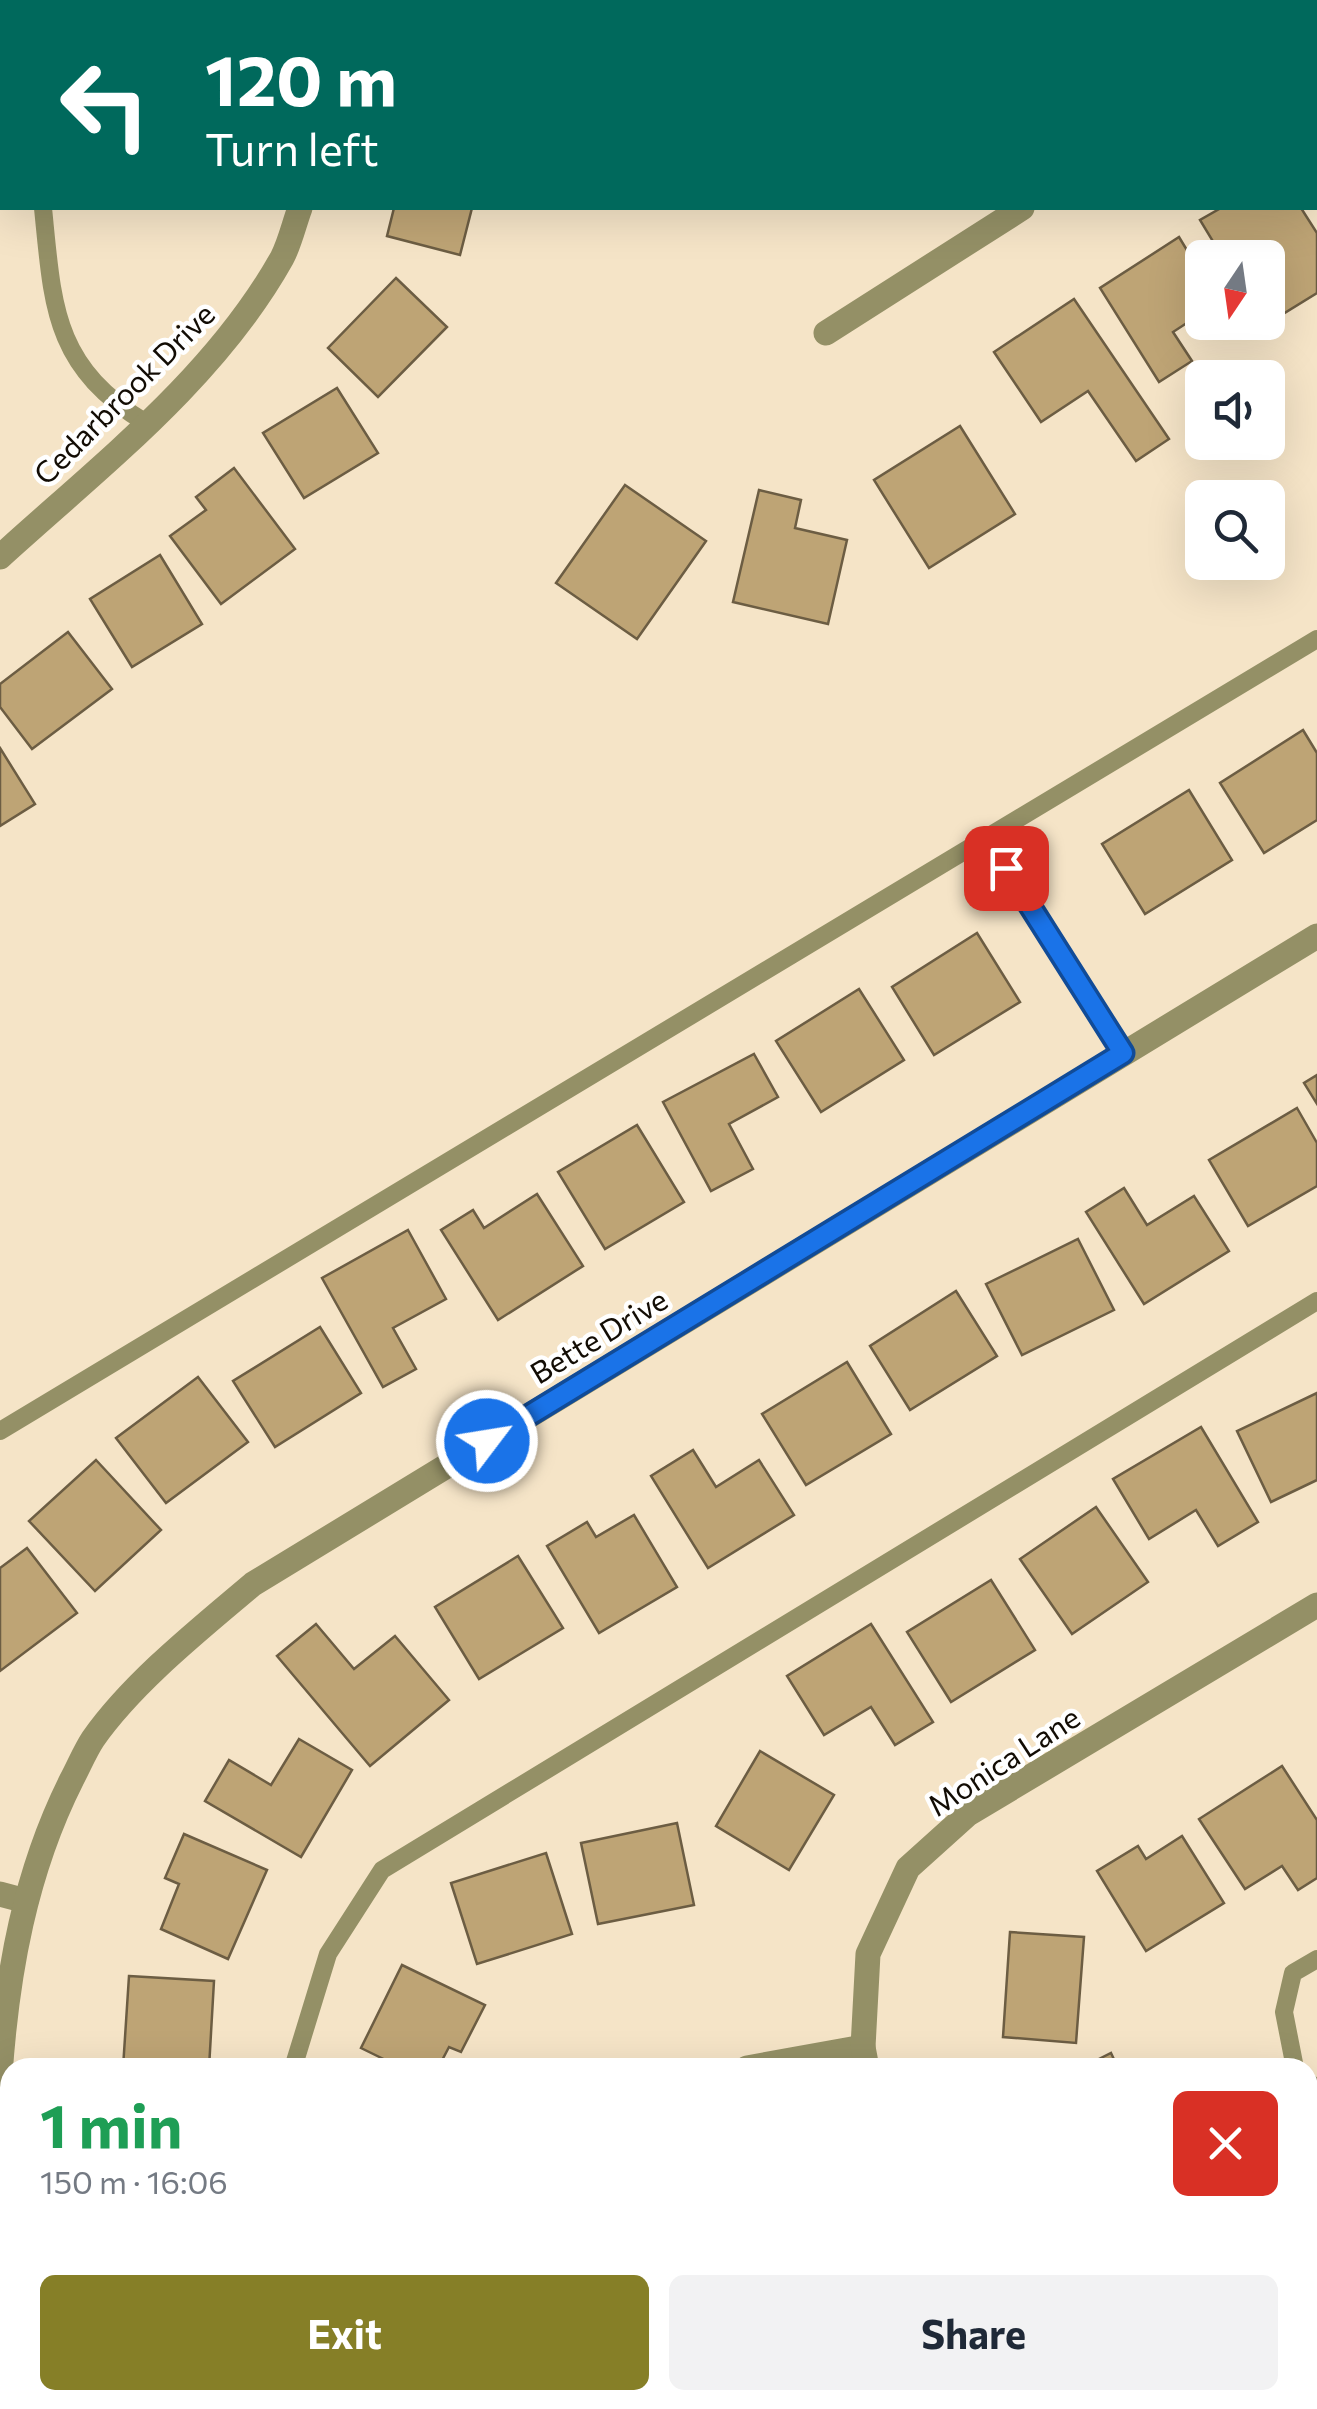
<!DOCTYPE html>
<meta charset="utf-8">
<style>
body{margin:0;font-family:Commissioner,sans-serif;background:#f2f2f3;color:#1f2937;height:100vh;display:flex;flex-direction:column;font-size:38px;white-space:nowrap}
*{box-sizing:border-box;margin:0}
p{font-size:32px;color:#747a83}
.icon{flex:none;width:55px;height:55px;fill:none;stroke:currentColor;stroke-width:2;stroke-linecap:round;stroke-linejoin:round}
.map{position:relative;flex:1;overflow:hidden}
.sheet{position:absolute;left:0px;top:2058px;width:1318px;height:352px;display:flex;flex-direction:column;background:#fff;border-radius:30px 30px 0 0;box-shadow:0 10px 40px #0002}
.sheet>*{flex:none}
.hud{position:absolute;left:0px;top:0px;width:1318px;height:210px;box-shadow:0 10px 40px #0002;background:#00695c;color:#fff;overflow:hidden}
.needle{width:65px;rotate:193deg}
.buttons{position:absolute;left:1185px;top:240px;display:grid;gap:20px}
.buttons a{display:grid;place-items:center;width:100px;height:100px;border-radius:15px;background:#fff;box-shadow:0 10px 40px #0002;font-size:50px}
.pin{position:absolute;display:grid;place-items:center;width:85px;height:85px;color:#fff;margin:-42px;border-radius:20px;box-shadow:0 5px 15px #0006}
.me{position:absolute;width:110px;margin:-55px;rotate:59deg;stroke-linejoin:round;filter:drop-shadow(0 0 8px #0008)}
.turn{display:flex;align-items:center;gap:35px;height:210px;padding:0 40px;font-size:45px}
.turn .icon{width:130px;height:130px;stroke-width:2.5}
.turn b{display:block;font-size:70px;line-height:85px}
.round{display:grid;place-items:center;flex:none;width:105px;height:105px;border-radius:15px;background:#f2f2f3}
.headline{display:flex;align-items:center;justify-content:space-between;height:170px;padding:0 40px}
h1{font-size:60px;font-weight:700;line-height:75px;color:#1e9e55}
.cta{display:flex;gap:20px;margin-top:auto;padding:20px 40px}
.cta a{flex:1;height:115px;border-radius:15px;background:#867f27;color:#fff;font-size:40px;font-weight:700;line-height:115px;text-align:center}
.cta a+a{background:#f2f2f3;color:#1f2937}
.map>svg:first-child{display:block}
.building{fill:#bea475;stroke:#6c5d43;stroke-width:2.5}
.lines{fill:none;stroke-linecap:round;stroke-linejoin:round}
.lane{stroke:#949066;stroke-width:18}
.street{stroke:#949066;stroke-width:25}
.route-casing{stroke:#114b97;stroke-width:25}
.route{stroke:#1a73e8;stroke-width:18}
.labels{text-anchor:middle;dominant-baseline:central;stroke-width:9;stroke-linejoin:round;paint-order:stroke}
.street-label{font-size:30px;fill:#120c04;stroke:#fff}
</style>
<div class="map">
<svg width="1317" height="2409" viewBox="0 0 1317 2409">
<rect width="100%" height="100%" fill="#f5e4c7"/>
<g class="building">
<polygon points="394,208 472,208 460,255 387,236"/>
<polygon points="1221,208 1301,208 1317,233 1317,293 1265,325 1263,322 1268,322 1268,258 1223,258 1200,220"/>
<polygon points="1179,237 1202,275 1202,313 1173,332 1192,361 1159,382 1100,288"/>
<polygon points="396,278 447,327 378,397 328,348"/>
<polygon points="1074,299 1169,439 1136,461 1088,391 1041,422 994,352"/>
<polygon points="337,388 378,453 304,498 263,433"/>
<polygon points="960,426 1015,514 929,568 874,480"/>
<polygon points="234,468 295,549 221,604 170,536 206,510 196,497"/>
<polygon points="625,485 706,541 637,639 556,583"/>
<polygon points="759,490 801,500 795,528 847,540 828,624 733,602"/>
<polygon points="160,555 202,624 132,667 90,599"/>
<polygon points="68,632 112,689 32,749 0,707 0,684"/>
<polygon points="1303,730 1317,753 1317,820 1264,853 1220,783"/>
<polygon points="0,748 35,804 0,826"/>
<polygon points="1189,790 1232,860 1145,914 1102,844"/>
<polygon points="977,933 1020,1002 934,1055 892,987"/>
<polygon points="859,989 904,1060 821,1112 776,1041"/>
<polygon points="754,1054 778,1097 729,1124 753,1169 711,1191 663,1102"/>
<polygon points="1317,1075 1317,1104 1304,1083"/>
<polygon points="1297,1108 1317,1143 1317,1186 1248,1226 1209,1160"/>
<polygon points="637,1125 684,1202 605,1249 558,1172"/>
<polygon points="1124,1188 1147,1225 1194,1196 1229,1251 1144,1304 1086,1212"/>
<polygon points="537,1194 583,1266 498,1320 441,1230 473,1210 484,1228"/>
<polygon points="408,1230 446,1299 393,1328 416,1369 383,1387 322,1278"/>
<polygon points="1078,1239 1114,1310 1022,1355 986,1284"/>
<polygon points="956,1291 997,1356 910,1410 870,1346"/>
<polygon points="320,1327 361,1393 275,1447 233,1381"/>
<polygon points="847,1362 891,1434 806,1485 762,1414"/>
<polygon points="198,1377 248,1442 166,1503 116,1438"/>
<polygon points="1317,1393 1317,1480 1271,1502 1237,1431"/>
<polygon points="1201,1427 1258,1522 1218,1546 1196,1510 1149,1539 1113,1479"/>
<polygon points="693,1450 716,1487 759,1460 794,1515 708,1568 651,1476"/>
<polygon points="96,1460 161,1530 95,1591 29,1521"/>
<polygon points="1096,1507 1148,1582 1072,1634 1020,1559"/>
<polygon points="634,1515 677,1587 599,1633 547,1546 587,1522 596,1537"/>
<polygon points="27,1548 77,1613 0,1671 0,1568"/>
<polygon points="518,1556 563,1628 479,1679 435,1607"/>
<polygon points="991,1580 1035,1650 951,1702 907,1632"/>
<polygon points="316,1624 354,1669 395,1636 449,1700 370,1766 277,1656"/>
<polygon points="871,1624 933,1722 895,1745 871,1707 824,1735 787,1676"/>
<polygon points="299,1739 352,1770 301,1857 205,1801 229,1760 271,1785"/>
<polygon points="760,1751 834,1795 789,1870 716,1826"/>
<polygon points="1282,1766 1317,1820 1317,1878 1298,1890 1282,1866 1245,1889 1199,1819"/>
<polygon points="677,1823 694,1905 598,1924 581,1843"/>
<polygon points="184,1834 267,1870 228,1959 161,1929 179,1884 165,1878"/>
<polygon points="1182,1836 1224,1903 1146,1951 1097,1871 1138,1846 1146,1859"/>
<polygon points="546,1853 572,1934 477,1964 451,1883"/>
<polygon points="1010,1932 1084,1937 1076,2043 1003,2037"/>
<polygon points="402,1965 485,2005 461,2052 449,2047 438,2068 402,2068 361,2048"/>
<polygon points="129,1976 214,1981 209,2068 123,2068"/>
<polygon points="1111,2053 1118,2068 1081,2068"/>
<polygon points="1317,2199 1317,2286 1308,2281 1308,2216"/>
<polygon points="252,2400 339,2400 340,2402 326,2409 257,2409"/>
<polygon points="893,2400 1000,2400 997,2409 889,2409"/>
<polygon points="1031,2400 1070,2400 1093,2409 1027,2409"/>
</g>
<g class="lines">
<g class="lane">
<polyline points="23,0 23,2"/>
<path d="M43,208C53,307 53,366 146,423"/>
<polyline points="987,837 1123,1053"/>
<polyline points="0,1431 1317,639"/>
<polyline points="293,2068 328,1954 382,1870 1317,1301"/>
<polyline points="1295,2068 1284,2012 1293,1973 1317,1959"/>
<polyline points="1308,2082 1317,2088"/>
<polyline points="422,2400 431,2409"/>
</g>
<g class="street">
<polyline points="320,0 320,2"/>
<polyline points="1315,21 1317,20"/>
<polyline points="826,333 1022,208"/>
<path d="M0,557C100,466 215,378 282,258C290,243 294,224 300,208"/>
<polyline points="0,1894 26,1901"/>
<polyline points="747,2068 863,2047"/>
<polyline points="867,2068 863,2047 868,1954 908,1868 968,1814 1317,1605"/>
<path d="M0,2075C7,1973 25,1872 72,1779C79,1766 85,1751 93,1739C133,1682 200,1629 253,1584L1317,936"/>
<polyline points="0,2153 10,2184"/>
<polyline points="1308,2397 1317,2402"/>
<polyline points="101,2400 106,2409"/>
</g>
</g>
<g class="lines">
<g class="route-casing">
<polyline id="route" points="487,1441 1123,1053 1006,868"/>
</g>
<use href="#route" class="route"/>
</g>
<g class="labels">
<g class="street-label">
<text transform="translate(123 393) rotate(-45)">Cedarbrook Drive</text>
<text transform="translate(598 1335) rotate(-31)">Bette Drive</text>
<text transform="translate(1003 1760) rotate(-33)">Monica Lane</text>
</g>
</g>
</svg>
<div class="buttons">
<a><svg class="needle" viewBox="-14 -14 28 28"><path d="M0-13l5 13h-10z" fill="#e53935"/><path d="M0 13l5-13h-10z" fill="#747a83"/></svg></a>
<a><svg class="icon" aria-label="sound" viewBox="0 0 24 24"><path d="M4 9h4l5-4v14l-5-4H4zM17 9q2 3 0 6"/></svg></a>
<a><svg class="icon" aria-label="search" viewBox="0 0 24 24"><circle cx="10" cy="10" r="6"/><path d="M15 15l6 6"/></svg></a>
</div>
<div class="pin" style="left:1006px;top:868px;background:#d93025"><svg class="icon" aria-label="arrive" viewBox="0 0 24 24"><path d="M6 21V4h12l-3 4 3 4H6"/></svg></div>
<svg class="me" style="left:487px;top:1441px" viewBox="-20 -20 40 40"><circle r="17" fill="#1a73e8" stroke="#fff" stroke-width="3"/><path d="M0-11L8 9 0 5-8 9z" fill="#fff"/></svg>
<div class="hud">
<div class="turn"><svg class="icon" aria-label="left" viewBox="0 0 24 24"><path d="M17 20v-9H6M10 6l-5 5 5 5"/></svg><div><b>120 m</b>Turn left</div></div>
</div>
<section class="sheet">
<div class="headline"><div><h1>1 min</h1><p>150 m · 16:06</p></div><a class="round" style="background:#d93025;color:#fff"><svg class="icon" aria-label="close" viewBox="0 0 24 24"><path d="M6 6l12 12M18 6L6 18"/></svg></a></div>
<div class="cta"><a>Exit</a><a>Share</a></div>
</section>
</div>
